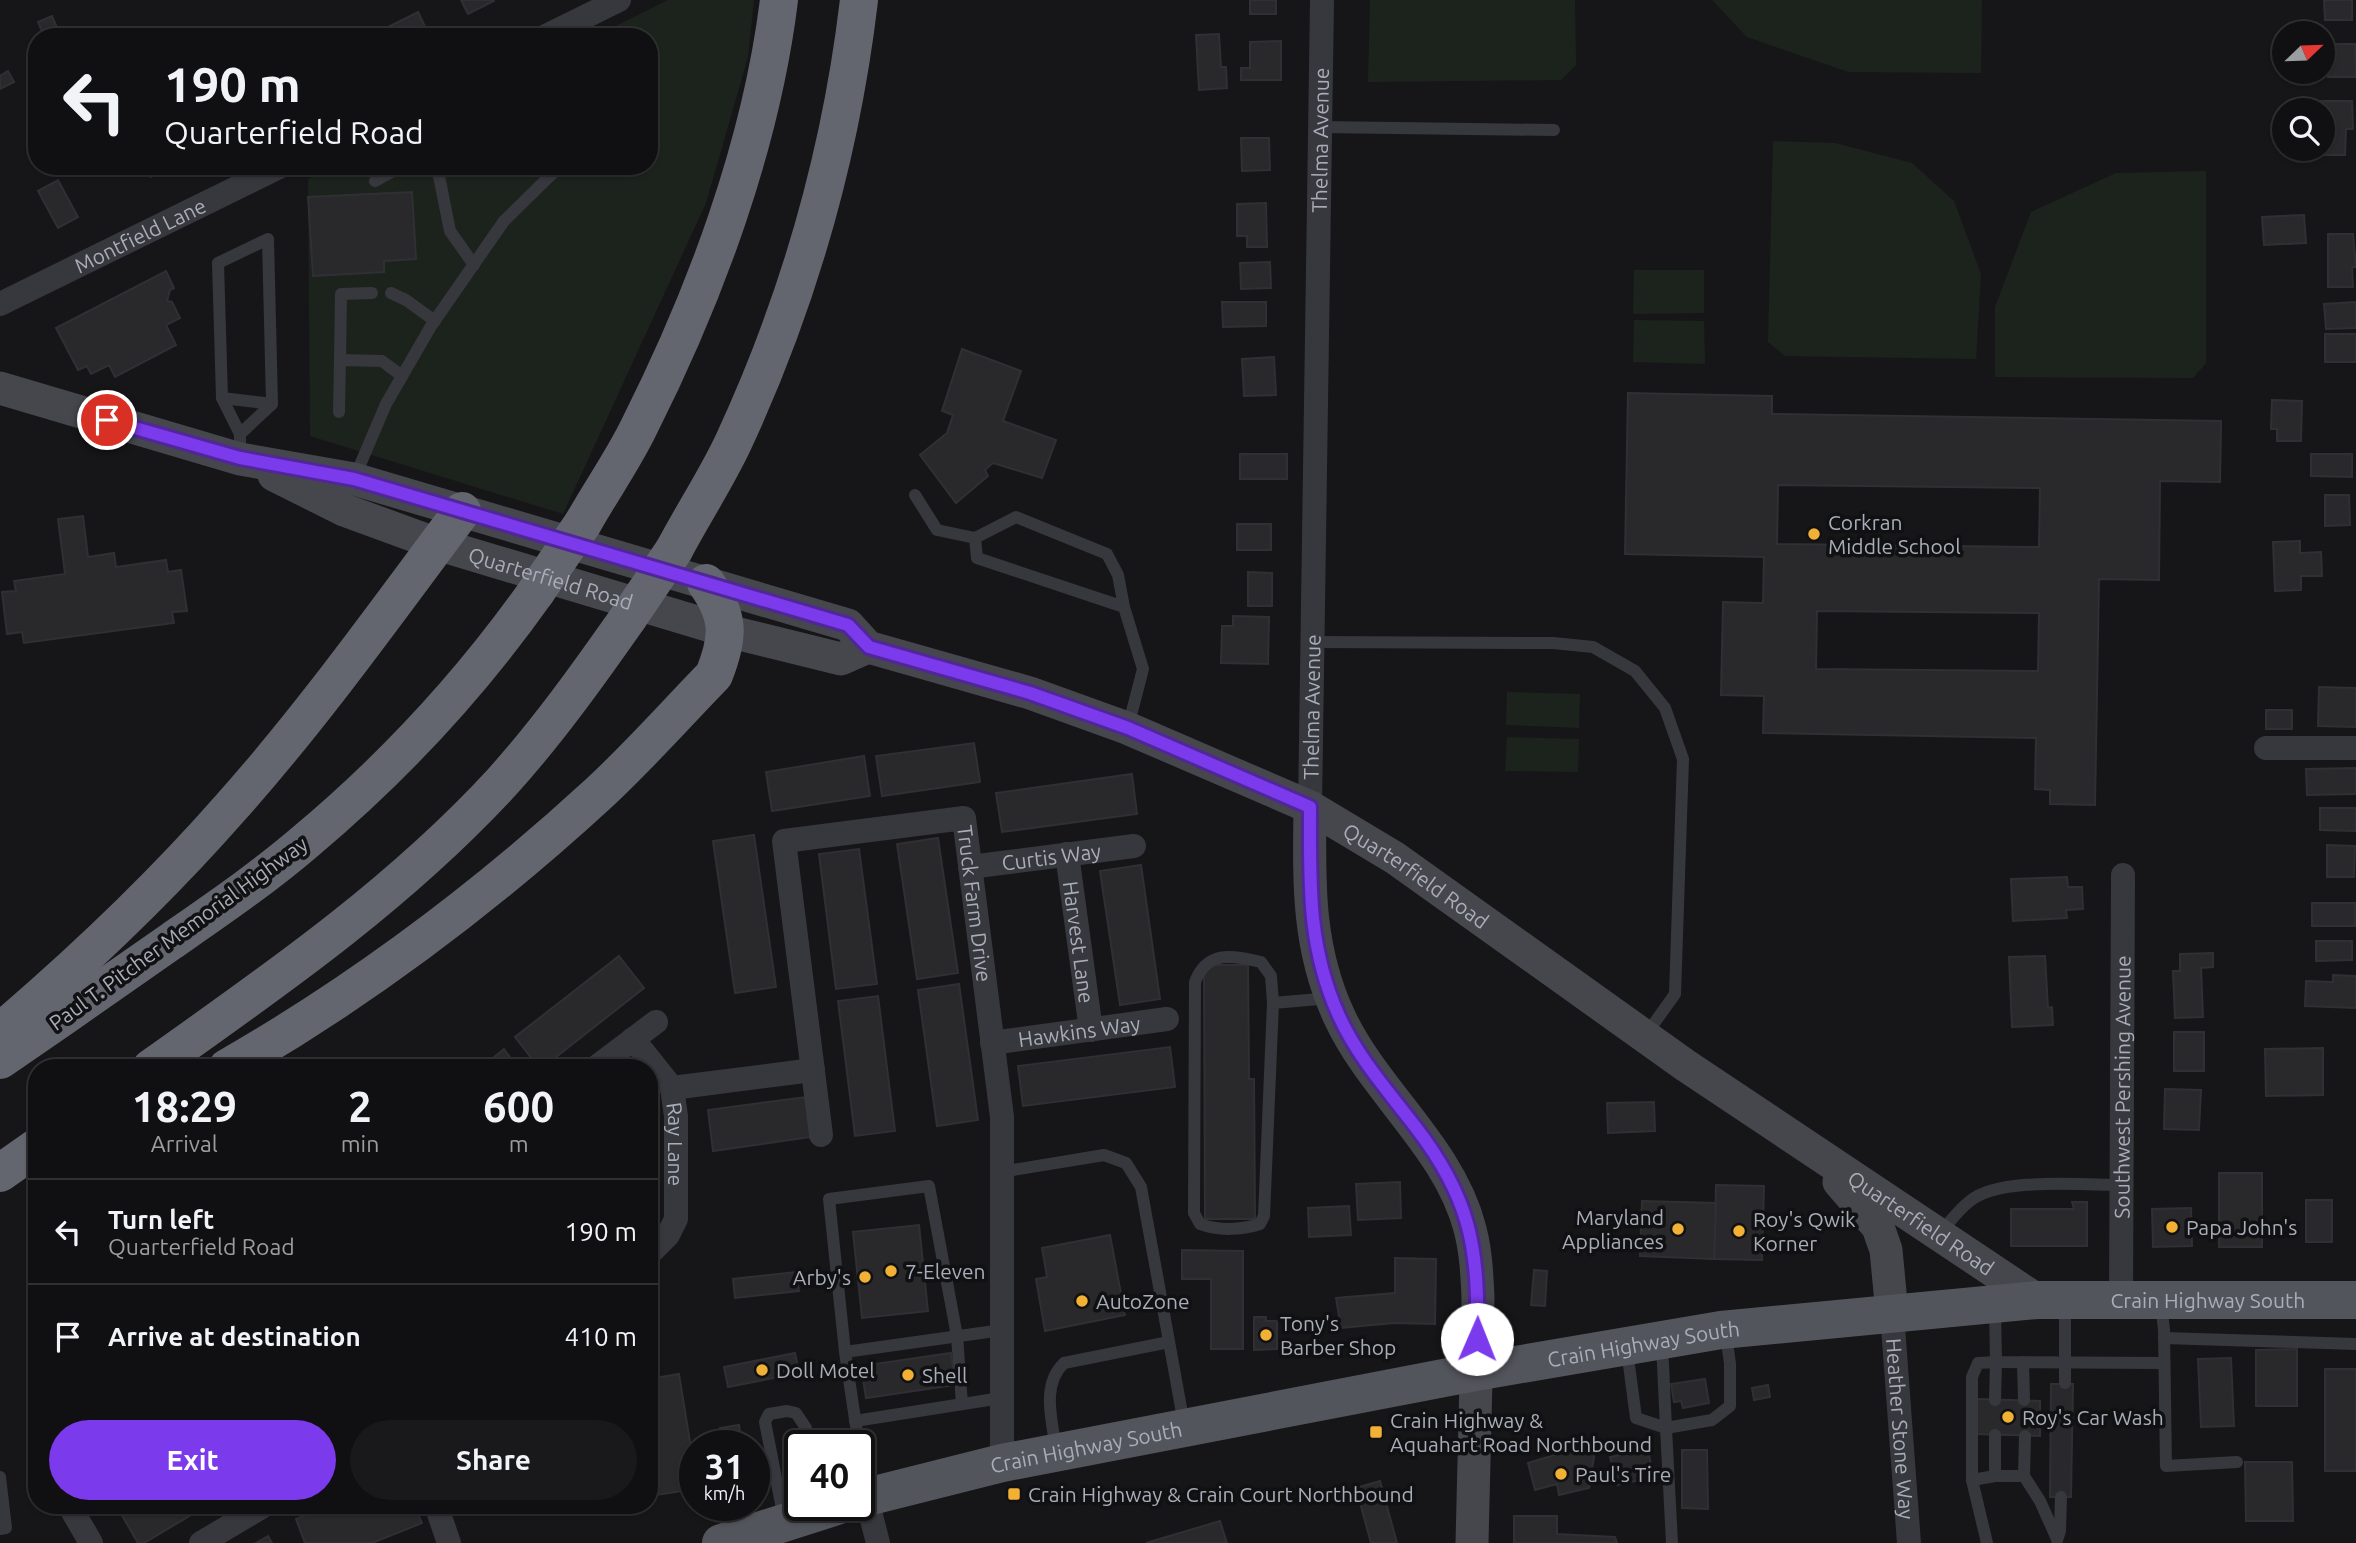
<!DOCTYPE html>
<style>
body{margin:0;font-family:Ubuntu,sans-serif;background:#19191b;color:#f1f3f6;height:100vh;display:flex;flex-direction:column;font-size:26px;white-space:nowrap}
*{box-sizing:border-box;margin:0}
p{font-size:23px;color:#9c9d9f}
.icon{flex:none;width:38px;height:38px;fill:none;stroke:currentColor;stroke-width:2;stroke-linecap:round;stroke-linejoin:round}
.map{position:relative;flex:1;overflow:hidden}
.side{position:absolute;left:28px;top:1059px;width:630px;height:455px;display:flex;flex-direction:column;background:#101012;border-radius:28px;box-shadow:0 2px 5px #0004,0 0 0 2px #303032}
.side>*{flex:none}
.top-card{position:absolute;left:28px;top:28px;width:630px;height:147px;border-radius:28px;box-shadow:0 2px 5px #0004,0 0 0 2px #303032;background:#101012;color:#f1f3f6;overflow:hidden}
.needle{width:46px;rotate:67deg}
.tools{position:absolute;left:2272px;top:21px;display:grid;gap:14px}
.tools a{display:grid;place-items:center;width:63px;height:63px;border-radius:50%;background:#101012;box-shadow:0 2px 5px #0004,0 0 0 2px #303032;font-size:35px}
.speed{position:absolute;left:679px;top:1430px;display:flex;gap:14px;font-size:35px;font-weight:700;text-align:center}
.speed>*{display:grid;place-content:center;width:91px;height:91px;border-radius:50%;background:#101012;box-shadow:0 2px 5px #0004,0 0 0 2px #303032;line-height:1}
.speed small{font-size:18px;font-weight:400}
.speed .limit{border:4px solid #111;border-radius:10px;background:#fff;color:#111}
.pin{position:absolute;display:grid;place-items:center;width:60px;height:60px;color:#fff;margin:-30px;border:4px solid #fff;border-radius:50%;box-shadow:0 2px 7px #0007}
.me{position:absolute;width:77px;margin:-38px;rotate:1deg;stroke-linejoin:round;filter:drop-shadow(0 0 5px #0008)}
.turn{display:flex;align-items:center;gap:24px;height:147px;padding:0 21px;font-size:32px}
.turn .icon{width:91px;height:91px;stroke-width:2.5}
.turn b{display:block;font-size:49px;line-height:60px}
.eta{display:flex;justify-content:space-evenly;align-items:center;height:119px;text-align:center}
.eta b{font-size:42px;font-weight:700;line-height:49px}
.cta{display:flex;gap:14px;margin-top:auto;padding:14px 21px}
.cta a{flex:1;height:80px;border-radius:42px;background:#7c3aed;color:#fff;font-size:28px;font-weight:700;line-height:80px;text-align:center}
.cta a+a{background:#19191b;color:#f1f3f6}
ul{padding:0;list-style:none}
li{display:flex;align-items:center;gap:21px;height:105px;padding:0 21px;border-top:2px solid #303032}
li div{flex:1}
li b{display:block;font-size:26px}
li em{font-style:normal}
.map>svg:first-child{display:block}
.green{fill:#1c231d}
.building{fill:#29292c;stroke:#303034;stroke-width:2;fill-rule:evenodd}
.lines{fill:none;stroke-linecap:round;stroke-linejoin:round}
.lane{stroke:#37383d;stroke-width:12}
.street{stroke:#37383d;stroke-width:24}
.secondary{stroke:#45474d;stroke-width:33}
.primary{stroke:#53555c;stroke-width:38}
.highway{stroke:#63666e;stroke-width:38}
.highway-bridge{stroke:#63666e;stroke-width:38}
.route-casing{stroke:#51269a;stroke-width:18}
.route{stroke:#7c3aed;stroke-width:12}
.poi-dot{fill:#f2b134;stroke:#111113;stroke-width:2.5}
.labels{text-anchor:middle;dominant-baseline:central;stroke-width:7;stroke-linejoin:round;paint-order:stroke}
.street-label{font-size:21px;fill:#a8adb8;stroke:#111113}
.poi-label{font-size:21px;fill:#a8adb8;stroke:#111113;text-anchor:start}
</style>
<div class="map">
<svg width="2356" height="1543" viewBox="0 0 2356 1543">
<rect width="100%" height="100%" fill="#161618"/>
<g class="green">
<polygon points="668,0 754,0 748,57 706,203 563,514 310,436 308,179 334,166 649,166 649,37 594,37"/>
<polygon points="1370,0 1575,0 1576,65 1561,80 1368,82"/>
<polygon points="1712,0 1982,0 1981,73 1848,72 1747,37"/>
<polygon points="1773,141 1835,143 1912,163 1954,201 1981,274 1976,359 1785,356 1768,342"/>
<polygon points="2206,171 2206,363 2193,378 1995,377 1995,307 2031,212 2116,173"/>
<polygon points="1634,270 1704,270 1704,313 1633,314"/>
<polygon points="1634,320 1704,321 1705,364 1633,362"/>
<polygon points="1507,692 1580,694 1579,728 1506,725"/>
<polygon points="1507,737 1579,739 1578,772 1505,771"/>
</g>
<g class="building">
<polygon points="461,0 494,0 494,1 468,14"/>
<rect x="1250" y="0" width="26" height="14"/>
<polygon points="2324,0 2352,0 2352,20 2325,20"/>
<polygon points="418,12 430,37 385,37 382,30"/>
<polygon points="52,16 58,30 44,36 38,22"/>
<polygon points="1219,34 1221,67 1226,67 1227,88 1199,90 1196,35"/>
<polygon points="1281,41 1281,80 1241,80 1241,68 1250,68 1250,42"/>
<polygon points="2327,44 2355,44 2356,77 2328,77"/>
<polygon points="8,71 14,82 0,89 0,76"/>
<polygon points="2321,101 2352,101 2353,129 2346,129 2345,155 2322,155"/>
<polygon points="1241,138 1269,138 1270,170 1242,171"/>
<polygon points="143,166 161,166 163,171 151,177"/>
<polygon points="58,180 78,217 58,228 38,191"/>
<polygon points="412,192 416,259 384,261 384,272 313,276 308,197"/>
<polygon points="1266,203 1267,247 1247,247 1247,236 1237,236 1237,204"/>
<polygon points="2304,215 2306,243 2264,245 2262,217"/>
<polygon points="2328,234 2353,234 2356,267 2352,267 2353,287 2328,287"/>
<polygon points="1270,262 1271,288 1241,289 1240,263"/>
<polygon points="166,271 174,288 170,290 167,301 172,302 180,318 166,325 176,345 115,377 109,365 91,374 87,366 78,370 56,328"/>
<polygon points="1222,302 1266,302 1266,326 1223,327"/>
<polygon points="2356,302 2356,328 2326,329 2324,304"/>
<rect x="2325" y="334" width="31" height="28"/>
<polygon points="962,349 1021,371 1003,421 1056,440 1042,478 993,463 985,470 988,476 956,503 920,455 947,433 953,415 942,411"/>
<polygon points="1274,357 1276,395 1244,396 1242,359"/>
<path d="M1628,393L1772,396V414L2221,421L2220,482L2160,481L2159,580L2099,579L2095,805L2050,804V790L2035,789L2036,738L1763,733L1764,696L1721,695L1723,602L1763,603L1764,557L1625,554ZM1778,485L2040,488L2039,547L1777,544ZM1817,611L2039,613L2038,671L1816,669Z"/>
<polygon points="2272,400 2302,401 2301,441 2277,441 2277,429 2271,429"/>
<rect x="1240" y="454" width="47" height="25"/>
<polygon points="2311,454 2352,454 2352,477 2311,476"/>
<polygon points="2325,495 2349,495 2350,525 2325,526"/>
<polygon points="83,516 88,557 114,553 116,567 166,560 168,572 181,570 187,611 172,612 174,623 24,643 22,632 7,634 2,592 16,591 14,581 65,574 58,519"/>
<rect x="1237" y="524" width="34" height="26"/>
<polygon points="2300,541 2300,553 2321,552 2322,576 2301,576 2301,590 2275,591 2273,542"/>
<polygon points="1248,572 1272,573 1272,606 1248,606"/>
<polygon points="1233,616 1269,617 1268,664 1221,663 1222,626 1233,626"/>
<polygon points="2319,687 2356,688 2356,727 2318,726"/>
<rect x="2266" y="710" width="26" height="19"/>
<polygon points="974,743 980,782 882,796 876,756"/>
<polygon points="864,756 870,796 772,811 766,772"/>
<polygon points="2356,768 2356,794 2307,795 2306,769"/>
<polygon points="1132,774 1137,814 1002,832 996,793"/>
<polygon points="2320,808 2356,808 2356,831 2320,830"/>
<polygon points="754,835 776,987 735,993 713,841"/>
<polygon points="938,838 958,973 917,979 897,844"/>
<polygon points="2327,845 2355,846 2354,877 2327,877"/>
<polygon points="859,849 877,984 836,989 819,854"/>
<polygon points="1141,865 1160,999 1120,1005 1100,871"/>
<polygon points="2067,877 2068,887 2082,887 2083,909 2066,910 2067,918 2013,921 2011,879"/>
<rect x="2312" y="903" width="43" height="23"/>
<polygon points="2316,941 2352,941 2352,960 2316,961"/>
<polygon points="2213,953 2213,967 2201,968 2203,1017 2175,1018 2173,971 2180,971 2180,954"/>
<polygon points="619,956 644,988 542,1068 539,1068 515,1037"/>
<polygon points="2045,956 2048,1008 2052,1007 2053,1025 2012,1027 2009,957"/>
<polygon points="1204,965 1248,965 1249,1079 1254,1079 1255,1219 1205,1219"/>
<polygon points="2333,975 2356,976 2356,1008 2305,1006 2306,981 2333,982"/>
<polygon points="959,984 978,1120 937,1126 918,990"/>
<polygon points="878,996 895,1131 855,1136 838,1001"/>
<rect x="2174" y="1032" width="30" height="39"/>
<polygon points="1170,1047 1175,1087 1023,1106 1018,1066"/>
<polygon points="2323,1048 2323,1095 2266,1096 2265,1049"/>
<polygon points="504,1049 518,1068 481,1068"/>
<polygon points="2165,1089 2201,1090 2199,1130 2164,1129"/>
<polygon points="806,1097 811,1137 713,1151 708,1110"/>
<polygon points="649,1098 659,1111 649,1119"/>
<polygon points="1654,1102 1655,1131 1608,1133 1607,1103"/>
<rect x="2219" y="1173" width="43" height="74"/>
<polygon points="1400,1182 1401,1218 1358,1220 1356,1184"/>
<polygon points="1716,1185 1764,1186 1762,1260 1714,1259"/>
<rect x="2306" y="1200" width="26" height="42"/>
<polygon points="1642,1201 1716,1203 1714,1259 1640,1256"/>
<polygon points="2072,1202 2087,1202 2087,1246 2011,1246 2011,1209 2074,1209"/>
<polygon points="1349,1206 1351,1235 1309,1237 1308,1208"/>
<polygon points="2191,1208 2192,1246 2153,1247 2152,1209"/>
<polygon points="919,1225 928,1311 862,1318 853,1232"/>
<polygon points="1110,1235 1125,1315 1045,1331 1036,1279 1047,1277 1042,1248"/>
<polygon points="1182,1250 1243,1251 1243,1349 1211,1349 1211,1279 1182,1279"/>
<polygon points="1395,1258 1436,1259 1435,1324 1394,1323 1341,1328 1336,1298 1395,1293"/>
<polygon points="1534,1270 1547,1271 1545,1306 1531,1305"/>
<polygon points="796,1272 799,1291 735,1298 733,1279"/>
<polygon points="1254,1317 1266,1317 1266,1321 1277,1321 1277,1349 1254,1350"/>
<polygon points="2297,1349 2297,1406 2256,1406 2256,1350"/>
<polygon points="795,1353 799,1373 728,1387 724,1367"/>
<polygon points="951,1353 955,1385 866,1398 861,1366"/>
<polygon points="2231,1358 2234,1426 2201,1427 2198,1359"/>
<rect x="2325" y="1369" width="31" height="102"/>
<polygon points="679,1374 695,1473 695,1489 649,1496 649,1379"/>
<polygon points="1705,1379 1709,1403 1683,1408 1681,1401 1674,1402 1671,1384"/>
<polygon points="2051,1384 2073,1384 2071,1497 2050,1497"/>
<polygon points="1768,1385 1770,1397 1754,1400 1752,1388"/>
<polygon points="1977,1399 2040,1401 2040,1436 1976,1434"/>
<polygon points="739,1425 742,1446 723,1446 720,1428"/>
<polygon points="1592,1445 1595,1451 1589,1488 1559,1495 1557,1484 1535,1490 1528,1463 1558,1454 1562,1447 1569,1451"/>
<polygon points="1648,1449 1653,1477 1617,1485 1610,1457"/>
<polygon points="1682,1450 1707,1450 1708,1509 1682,1508"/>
<polygon points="2245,1462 2292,1462 2293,1521 2246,1521"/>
<polygon points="1380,1481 1397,1543 1371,1543 1356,1488"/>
<polygon points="116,1505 208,1505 144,1543 138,1543"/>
<polygon points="331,1505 414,1505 422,1523 372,1543 305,1543 296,1519"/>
<polygon points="1514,1516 1557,1516 1557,1534 1615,1537 1617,1543 1514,1543"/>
<polygon points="1220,1521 1227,1543 1146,1543"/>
<polygon points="268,1536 272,1543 256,1543"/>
</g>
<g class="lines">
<g class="lane">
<polyline points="1320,127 1554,130"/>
<polyline points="437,166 450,231 474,265"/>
<polyline points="375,181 402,166"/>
<polyline points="391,293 406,300 435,321"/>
<polyline points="340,360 341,294 372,293"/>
<polyline points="222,398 272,404"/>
<polyline points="339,412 340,360 382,361 402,376"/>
<polyline points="240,458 240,434 222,398 218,263 268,239 272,404 240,434"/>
<polyline points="354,479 386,404 431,326 504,221 560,166"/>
<polyline points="915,495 937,530 975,538"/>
<polyline points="1124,607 977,558 975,538 1016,517 1107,554 1118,575 1124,607 1143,669 1128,727"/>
<polyline points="1313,642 1553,643 1593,647 1635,671 1665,708 1683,759 1675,994 1645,1036"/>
<path d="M1273,1003L1264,1216L1260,1224C1242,1230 1218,1231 1200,1224L1194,1213L1195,982C1207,950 1233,955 1261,962L1271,976L1273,1003L1331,998"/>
<polyline points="1001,1172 1104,1155 1126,1163 1141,1187 1184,1424"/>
<path d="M1940,1233C1949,1223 1959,1209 1970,1201C1999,1177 2083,1185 2122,1185"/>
<polyline points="2065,1303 2065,1383"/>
<polyline points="2161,1303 2164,1330 2166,1466 2237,1462"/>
<polyline points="1995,1308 1996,1362 2163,1363"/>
<polyline points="2164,1338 2356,1344"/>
<polyline points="1662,1344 1666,1428 1712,1420 1730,1406 1730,1364 1726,1334"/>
<polyline points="1627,1350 1636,1418 1666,1428 1672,1543"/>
<polyline points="845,1352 829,1199 929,1186 957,1336 962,1404"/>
<polyline points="2023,1362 2024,1400"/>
<polyline points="855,1421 1001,1398"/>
<polyline points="859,1446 845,1352 1002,1330"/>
<polyline points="859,1447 866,1492"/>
<path d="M1056,1449C1052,1420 1041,1385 1064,1363L1169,1342"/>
<polyline points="1995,1476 2024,1476 2025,1436"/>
<polyline points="2024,1476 2040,1501 2057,1539"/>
<polyline points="0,1477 6,1528 0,1529"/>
<polyline points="1972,1480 1995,1476 1995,1435"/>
<polyline points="784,1519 765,1422 769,1414 787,1411 796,1413 806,1428 809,1446"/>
<polyline points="2057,1540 2060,1531 2061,1497"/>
<polyline points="1987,1543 1972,1480 1972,1377 1978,1363 1996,1362 1995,1400"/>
</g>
<g class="street">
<polyline points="544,37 619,0"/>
<path id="s1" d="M0,304L281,166"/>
<polyline points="2266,748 2356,748"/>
<path id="s2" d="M1310,807L1322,0"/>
<path id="s3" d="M1067,854L1091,1030"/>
<path id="s4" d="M970,867L1134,846"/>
<path id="s5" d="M633,1039L672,1088L676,1116V1219L668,1235L649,1254"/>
<path id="s6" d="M992,1043L1167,1019"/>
<polyline points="595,1068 656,1022"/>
<polyline points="672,1088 813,1070"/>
<path id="s7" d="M821,1135L784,841L964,818L1002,1117V1463"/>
<path id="s8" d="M2121,1299L2123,875"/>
<path id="s9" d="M1892,1313L1909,1543"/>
<polyline points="866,1496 878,1543"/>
<polyline points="69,1505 91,1543"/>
<polyline points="436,1505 449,1543"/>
<polyline points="201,1543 265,1505"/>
</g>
<g class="secondary">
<path id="s10" d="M0,388L240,459L354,479L848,625L868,647L1030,693L1127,728L1310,807L1395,858L1685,1065L2037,1300"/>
<path id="s11" d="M274,475L344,510L437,544L727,631L841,659L868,647"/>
<path d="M1310,807C1309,881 1307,947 1339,1016C1374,1092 1449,1147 1470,1229C1476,1252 1477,1275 1478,1298L1472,1543"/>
<polyline points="1839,1182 1878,1227 1886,1250 1892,1313"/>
</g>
<g class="primary">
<path id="s12" d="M859,1499L1002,1463L1475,1372L1721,1330L2037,1300H2356"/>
<polyline points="721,1543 840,1505"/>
</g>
<g class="highway">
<path d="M583,523C601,491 623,460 639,427C705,296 761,146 779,0"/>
<path d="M674,550C693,514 716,479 733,443C798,303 841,153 859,0"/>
<path d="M0,1032C82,962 160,888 231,807C314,714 387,611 462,511"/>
<path d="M0,1060C57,1021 113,982 170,942C216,910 263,878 306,841C393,768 470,685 536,592"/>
<path d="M151,1068C274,981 399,894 502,782C548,731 588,675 628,618"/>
<path d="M227,1068C361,991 486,897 599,793C639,756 676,714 714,675C729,637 730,617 706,583"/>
<polyline points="0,1173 37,1147"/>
</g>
<g class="highway-bridge">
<polyline points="536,592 583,523"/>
<polyline points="628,618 674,550"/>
</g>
</g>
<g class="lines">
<g class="route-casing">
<path id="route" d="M107,420L240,458L354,479L848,625L869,647L1030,693L1128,728L1310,807C1310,882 1307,946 1339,1016C1357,1056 1387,1090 1414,1125C1471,1198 1479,1249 1477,1339"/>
</g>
<use href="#route" class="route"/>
</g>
<g class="poi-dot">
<circle cx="1814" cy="534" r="7"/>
<circle cx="2172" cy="1227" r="7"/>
<circle cx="1678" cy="1229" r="7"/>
<circle cx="1739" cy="1231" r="7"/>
<circle cx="891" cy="1271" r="7"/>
<circle cx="865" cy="1277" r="7"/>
<circle cx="1082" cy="1301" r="7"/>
<circle cx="1266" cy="1335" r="7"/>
<circle cx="762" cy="1370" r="7"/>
<circle cx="908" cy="1375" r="7"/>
<circle cx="2008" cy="1417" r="7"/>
<rect x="1369" y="1425" width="14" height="14" rx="3.5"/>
<circle cx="1561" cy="1474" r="7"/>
<rect x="1007" y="1487" width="14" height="14" rx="3.5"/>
</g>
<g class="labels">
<g class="street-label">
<text stroke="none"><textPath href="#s2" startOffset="667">Thelma Avenue</textPath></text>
<text stroke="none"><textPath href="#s1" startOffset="156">Montfield Lane</textPath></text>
<text stroke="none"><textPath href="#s11" startOffset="296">Quarterfield Road</textPath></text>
<text stroke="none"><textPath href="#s2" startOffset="100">Thelma Avenue</textPath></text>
<text stroke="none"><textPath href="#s4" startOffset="82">Curtis Way</textPath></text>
<text stroke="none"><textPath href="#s10" startOffset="1508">Quarterfield Road</textPath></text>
<text stroke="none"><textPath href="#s7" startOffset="564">Truck Farm Drive</textPath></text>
<text transform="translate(178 933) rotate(-36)">Paul T. Pitcher Memorial Highway</text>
<text stroke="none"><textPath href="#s3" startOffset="89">Harvest Lane</textPath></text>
<text stroke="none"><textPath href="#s6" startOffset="88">Hawkins Way</textPath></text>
<text stroke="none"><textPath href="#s8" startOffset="212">Southwest Pershing Avenue</textPath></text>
<text stroke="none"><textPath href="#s5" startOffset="119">Ray Lane</textPath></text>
<text stroke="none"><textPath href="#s10" startOffset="2121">Quarterfield Road</textPath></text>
<text stroke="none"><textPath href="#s12" startOffset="1367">Crain Highway South</textPath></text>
<text stroke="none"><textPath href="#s12" startOffset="800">Crain Highway South</textPath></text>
<text stroke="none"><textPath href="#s9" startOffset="116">Heather Stone Way</textPath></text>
<text stroke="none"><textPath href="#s12" startOffset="233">Crain Highway South</textPath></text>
</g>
<g class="poi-label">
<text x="1828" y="522">Corkran<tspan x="1828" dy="24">Middle School</tspan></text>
<text x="1664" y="1217" text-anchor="end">Maryland<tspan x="1664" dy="24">Appliances</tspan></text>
<text x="1753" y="1219">Roy's Qwik<tspan x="1753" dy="24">Korner</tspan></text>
<text x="2186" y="1227">Papa John's</text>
<text x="905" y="1271">7-Eleven</text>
<text x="851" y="1277" text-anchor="end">Arby's</text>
<text x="1096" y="1301">AutoZone</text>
<text x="1280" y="1323">Tony's<tspan x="1280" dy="24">Barber Shop</tspan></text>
<text x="776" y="1370">Doll Motel</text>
<text x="922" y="1375">Shell</text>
<text x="2022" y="1417">Roy's Car Wash</text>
<text x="1390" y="1420">Crain Highway &amp;<tspan x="1390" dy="24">Aquahart Road Northbound</tspan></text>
<text x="1575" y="1474">Paul's Tire</text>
<text x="1028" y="1494">Crain Highway &amp; Crain Court Northbound</text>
</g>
</g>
</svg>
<div class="tools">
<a><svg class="needle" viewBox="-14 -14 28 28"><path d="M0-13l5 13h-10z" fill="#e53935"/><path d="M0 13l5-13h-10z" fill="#9c9d9f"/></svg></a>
<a><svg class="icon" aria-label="search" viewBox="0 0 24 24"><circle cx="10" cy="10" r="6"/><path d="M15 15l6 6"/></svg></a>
</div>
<div class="speed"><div>31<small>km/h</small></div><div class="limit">40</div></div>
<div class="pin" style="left:107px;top:420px;background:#d93025"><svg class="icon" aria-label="arrive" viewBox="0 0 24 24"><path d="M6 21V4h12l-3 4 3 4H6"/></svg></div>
<svg class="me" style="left:1477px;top:1339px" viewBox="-20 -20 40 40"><circle r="19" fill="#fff"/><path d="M0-13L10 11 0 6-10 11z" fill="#7c3aed"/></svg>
<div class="top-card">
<div class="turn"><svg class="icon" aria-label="left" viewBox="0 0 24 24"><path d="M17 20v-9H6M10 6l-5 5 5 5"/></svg><div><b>190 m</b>Quarterfield Road</div></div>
</div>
<section class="side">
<div class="eta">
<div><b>18:29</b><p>Arrival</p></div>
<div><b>2</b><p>min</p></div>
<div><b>600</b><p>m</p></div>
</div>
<ul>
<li><svg class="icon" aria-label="left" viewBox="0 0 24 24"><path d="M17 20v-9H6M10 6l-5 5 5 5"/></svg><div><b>Turn left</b><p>Quarterfield Road</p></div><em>190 m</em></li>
<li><svg class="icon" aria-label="arrive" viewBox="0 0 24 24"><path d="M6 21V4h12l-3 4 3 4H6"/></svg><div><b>Arrive at destination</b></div><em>410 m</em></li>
</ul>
<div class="cta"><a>Exit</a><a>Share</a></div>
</section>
</div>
